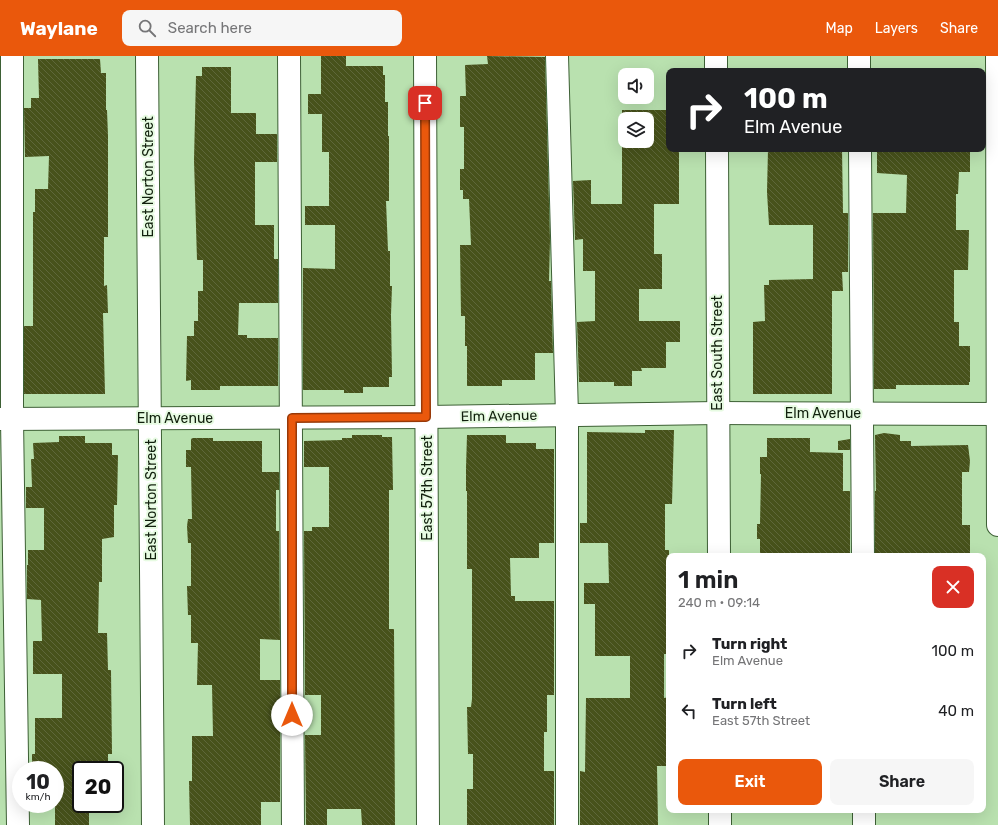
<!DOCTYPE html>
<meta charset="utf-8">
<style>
body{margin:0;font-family:Rubik,sans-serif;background:#f6f6f6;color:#202124;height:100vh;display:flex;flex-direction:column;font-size:15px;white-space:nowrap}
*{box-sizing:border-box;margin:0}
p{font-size:13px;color:#757577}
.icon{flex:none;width:22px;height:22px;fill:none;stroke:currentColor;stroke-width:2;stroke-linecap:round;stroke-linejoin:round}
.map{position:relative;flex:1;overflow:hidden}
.side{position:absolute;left:666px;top:497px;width:320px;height:260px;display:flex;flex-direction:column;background:#fff;border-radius:8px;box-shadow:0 4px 16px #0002}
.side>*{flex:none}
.guide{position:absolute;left:666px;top:12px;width:320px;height:84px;border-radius:8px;box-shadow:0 4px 16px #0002;background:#202124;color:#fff;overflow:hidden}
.buttons{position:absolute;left:618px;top:12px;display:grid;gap:8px}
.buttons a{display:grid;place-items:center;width:36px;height:36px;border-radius:8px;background:#fff;box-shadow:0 4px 16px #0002;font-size:20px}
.speed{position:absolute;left:12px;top:705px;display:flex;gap:8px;font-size:20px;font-weight:700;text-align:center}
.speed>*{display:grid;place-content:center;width:52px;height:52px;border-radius:50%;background:#fff;box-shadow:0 4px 16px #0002;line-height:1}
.speed small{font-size:10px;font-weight:400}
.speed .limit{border:2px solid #111;border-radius:6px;background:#fff;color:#111}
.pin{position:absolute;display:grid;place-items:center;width:34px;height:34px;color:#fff;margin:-17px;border-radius:8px;box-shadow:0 2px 6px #0006}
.me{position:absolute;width:44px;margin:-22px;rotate:0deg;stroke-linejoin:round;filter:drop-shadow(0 0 3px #0008)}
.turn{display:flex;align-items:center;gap:14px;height:84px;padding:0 12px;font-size:18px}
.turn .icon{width:52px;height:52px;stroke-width:2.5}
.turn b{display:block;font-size:28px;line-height:34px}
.round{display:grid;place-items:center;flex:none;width:42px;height:42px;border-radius:8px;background:#f6f6f6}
.headline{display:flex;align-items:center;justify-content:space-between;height:68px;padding:0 12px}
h1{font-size:24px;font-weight:600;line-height:30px}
.action{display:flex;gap:8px;margin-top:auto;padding:8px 12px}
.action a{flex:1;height:46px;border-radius:8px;background:#ea580c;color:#fff;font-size:16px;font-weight:600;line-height:46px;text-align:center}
.action a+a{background:#f6f6f6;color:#202124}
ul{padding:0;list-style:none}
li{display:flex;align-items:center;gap:12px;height:60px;padding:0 12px}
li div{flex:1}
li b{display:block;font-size:15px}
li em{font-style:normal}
header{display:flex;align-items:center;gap:24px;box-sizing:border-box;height:56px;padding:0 20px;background:#ea580c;color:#fff}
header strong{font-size:19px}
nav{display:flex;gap:22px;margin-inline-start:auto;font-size:14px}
.search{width:280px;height:36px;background:#f6f6f6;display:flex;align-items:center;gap:10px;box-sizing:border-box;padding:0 14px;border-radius:8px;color:#757577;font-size:15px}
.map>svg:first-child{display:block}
.building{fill:url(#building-back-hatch);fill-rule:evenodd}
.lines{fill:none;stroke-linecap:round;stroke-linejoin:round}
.minor-casing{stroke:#3d6035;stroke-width:24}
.minor{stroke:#fff;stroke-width:22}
.route-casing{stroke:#983908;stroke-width:10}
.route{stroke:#ea580c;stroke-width:7}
.labels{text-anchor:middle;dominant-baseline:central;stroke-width:4;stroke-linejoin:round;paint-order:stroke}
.street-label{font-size:14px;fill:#11200d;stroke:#e7fbe2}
</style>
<header>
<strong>Waylane</strong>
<div class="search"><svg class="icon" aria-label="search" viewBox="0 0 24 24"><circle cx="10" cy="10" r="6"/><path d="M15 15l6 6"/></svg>Search here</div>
<nav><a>Map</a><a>Layers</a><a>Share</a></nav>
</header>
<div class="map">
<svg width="998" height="769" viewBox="0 0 998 769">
<defs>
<pattern id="building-back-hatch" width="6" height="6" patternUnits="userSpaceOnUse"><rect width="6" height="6" fill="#47521b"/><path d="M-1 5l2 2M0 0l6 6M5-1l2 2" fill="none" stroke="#5e673a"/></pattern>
</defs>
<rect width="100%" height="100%" fill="#b9e1af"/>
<g class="building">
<polygon points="321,0 346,0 346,10 383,10 383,19 385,19 385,46 388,46 388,80 389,80 389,145 386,145 388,195 390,195 390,230 392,230 391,259 392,321 389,321 389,331 363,331 363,337 344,337 344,334 303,334 303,212 335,213 335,169 305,169 305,150 329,150 329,96 322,96 322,58 308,58 308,38 321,38"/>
<polygon points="487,0 545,1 550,184 549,225 551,225 553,297 535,297 535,324 502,324 502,330 467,330 467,290 465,290 465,260 461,260 460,189 471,189 469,143 463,143 463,134 460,134 460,113 464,113 464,71 460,71 460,40 466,40 465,9 488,8"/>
<polygon points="38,3 100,3 101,17 106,17 106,54 107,54 108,80 108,181 104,181 104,230 107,229 108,257 103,257 105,338 24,338 24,270 33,270 33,156 35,156 35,133 48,133 49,100 25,101 24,52 31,52 31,42 39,42"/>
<polygon points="202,11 231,11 231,57 256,57 256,78 277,78 277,106 255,106 255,169 274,169 274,203 278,203 278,247 239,247 238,279 247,279 247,282 278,282 278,330 220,330 220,334 191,334 191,324 186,325 187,280 194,280 194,265 198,265 198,235 203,235 203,204 197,204 194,104 196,20 202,20"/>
<path d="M622,54H669V93H679V148H654V198H662V233H639V265H680V286H666V312H641L642,315H632V330H614V326H579L577,266L595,265V215H583V183L575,184L573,125L591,124V148H622ZM625,63H647V85H625Z"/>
<polygon points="768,93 842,93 843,157 848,157 848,216 842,216 843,235 832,235 832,338 753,338 753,266 765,265 764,229 769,229 769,224 813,223 813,169 769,169 767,136"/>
<polygon points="877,93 970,93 970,116 959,116 958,138 956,138 956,174 969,174 968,214 954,214 954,266 959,266 959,290 970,290 970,326 969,326 969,329 896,329 896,333 874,333 873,157 906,157 907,119 877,117"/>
<polygon points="645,374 674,374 672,448 665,448 665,494 669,494 669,598 664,598 664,642 669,641 669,710 657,710 658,769 580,769 580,715 585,716 586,642 630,642 630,600 595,600 595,548 584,548 584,527 609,527 608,487 580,487 580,467 587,467 587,376 645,377"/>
<polygon points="884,377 900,379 900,385 911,385 911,390 968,389 970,405 969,416 962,416 962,469 970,469 970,500 875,500 875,435 876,435 875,379"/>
<polygon points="352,379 382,379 382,381 392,381 393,434 389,434 389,573 394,573 395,769 362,769 361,753 327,753 327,769 306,769 305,679 321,679 321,639 305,639 304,475 312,475 312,471 329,471 329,411 304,411 304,385 342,384 342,382 352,382"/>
<polygon points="467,379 506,379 506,387 536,387 536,393 554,393 554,487 539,487 539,502 510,502 511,540 515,540 515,545 554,545 554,639 547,639 547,676 544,676 544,715 554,715 554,769 467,769 467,733 473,733 473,698 468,698 467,651 471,651 472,643 472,513 467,513 467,435 466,435 466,412"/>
<polygon points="59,380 85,380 85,387 112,387 112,399 118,399 117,449 114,449 114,481 102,483 102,526 99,526 98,577 107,577 108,614 111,614 112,698 108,698 108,710 103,710 103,712 81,712 81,748 89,748 89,769 55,769 55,714 32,714 32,698 35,698 35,662 62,662 62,618 33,618 33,585 42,585 41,544 27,543 27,509 28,509 28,494 44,494 44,452 26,452 26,431 32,431 31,403 34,403 33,387 59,386"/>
<polygon points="193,382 213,382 213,385 262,385 262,416 279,416 279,434 276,434 276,475 279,475 280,584 260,583 260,624 280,624 280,746 261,746 261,769 190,769 189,725 192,725 192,680 213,680 212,629 197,629 198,587 191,587 191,559 188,559 187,530 191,530 191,487 188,487 187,470 188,463 192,463 191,411 186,411 186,394 191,394 191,383"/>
<polygon points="767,382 810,382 810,396 843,397 843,435 850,435 850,500 760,500 760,483 757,483 757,468 760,468 761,418 760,418 760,401 767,401"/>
<polygon points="850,383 850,394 838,394 838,385"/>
</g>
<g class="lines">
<g class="minor-casing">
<g id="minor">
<polyline points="12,0 12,363 18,769"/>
<polyline points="147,0 153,769"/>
<polyline points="289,0 293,769"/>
<polyline points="425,0 428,769"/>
<polyline points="557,0 567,359 567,769"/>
<polyline points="716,0 716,15"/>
<polyline points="859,0 859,15"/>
<polyline points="997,0 998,469"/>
<polyline points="717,93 719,500"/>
<polyline points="860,93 863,500"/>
<polyline points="0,363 426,361 718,357 998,358"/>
<polyline points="720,754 720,769"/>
<polyline points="864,754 864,769"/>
</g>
</g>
<use href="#minor" class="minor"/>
</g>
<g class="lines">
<g class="route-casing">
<polyline id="route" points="292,659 292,362 426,361 425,47"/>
</g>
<use href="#route" class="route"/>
</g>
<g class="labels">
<g class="street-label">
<text transform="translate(148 121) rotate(-90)">East Norton Street</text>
<text transform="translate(717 297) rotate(-90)">East South Street</text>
<text x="823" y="357">Elm Avenue</text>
<text transform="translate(499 360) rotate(-1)">Elm Avenue</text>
<text x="175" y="362">Elm Avenue</text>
<text transform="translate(427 432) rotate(-90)">East 57th Street</text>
<text transform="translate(151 444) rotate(-90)">East Norton Street</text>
</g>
</g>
</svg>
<div class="buttons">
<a><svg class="icon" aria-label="sound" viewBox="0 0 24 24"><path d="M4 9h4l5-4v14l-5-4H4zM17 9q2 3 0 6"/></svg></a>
<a><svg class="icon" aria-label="layers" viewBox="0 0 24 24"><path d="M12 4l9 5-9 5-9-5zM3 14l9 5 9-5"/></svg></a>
</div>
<div class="speed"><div>10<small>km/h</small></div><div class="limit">20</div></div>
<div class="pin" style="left:425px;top:47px;background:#d93025"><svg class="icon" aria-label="arrive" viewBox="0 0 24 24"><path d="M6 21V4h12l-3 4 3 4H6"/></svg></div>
<svg class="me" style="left:292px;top:659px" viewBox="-20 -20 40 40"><circle r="19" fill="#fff"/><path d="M0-13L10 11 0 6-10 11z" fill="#ea580c"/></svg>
<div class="guide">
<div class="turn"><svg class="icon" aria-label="right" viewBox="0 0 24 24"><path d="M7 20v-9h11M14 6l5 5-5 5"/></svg><div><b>100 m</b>Elm Avenue</div></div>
</div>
<section class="side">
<div class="headline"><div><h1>1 min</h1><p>240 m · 09:14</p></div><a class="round" style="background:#d93025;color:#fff"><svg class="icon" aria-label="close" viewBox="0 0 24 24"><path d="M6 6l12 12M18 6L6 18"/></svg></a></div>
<ul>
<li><svg class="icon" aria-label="right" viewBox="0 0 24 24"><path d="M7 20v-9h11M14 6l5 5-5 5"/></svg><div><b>Turn right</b><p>Elm Avenue</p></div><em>100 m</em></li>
<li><svg class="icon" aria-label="left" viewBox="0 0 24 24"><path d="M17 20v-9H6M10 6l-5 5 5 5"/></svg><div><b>Turn left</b><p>East 57th Street</p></div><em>40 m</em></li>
</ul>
<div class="action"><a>Exit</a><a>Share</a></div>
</section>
</div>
